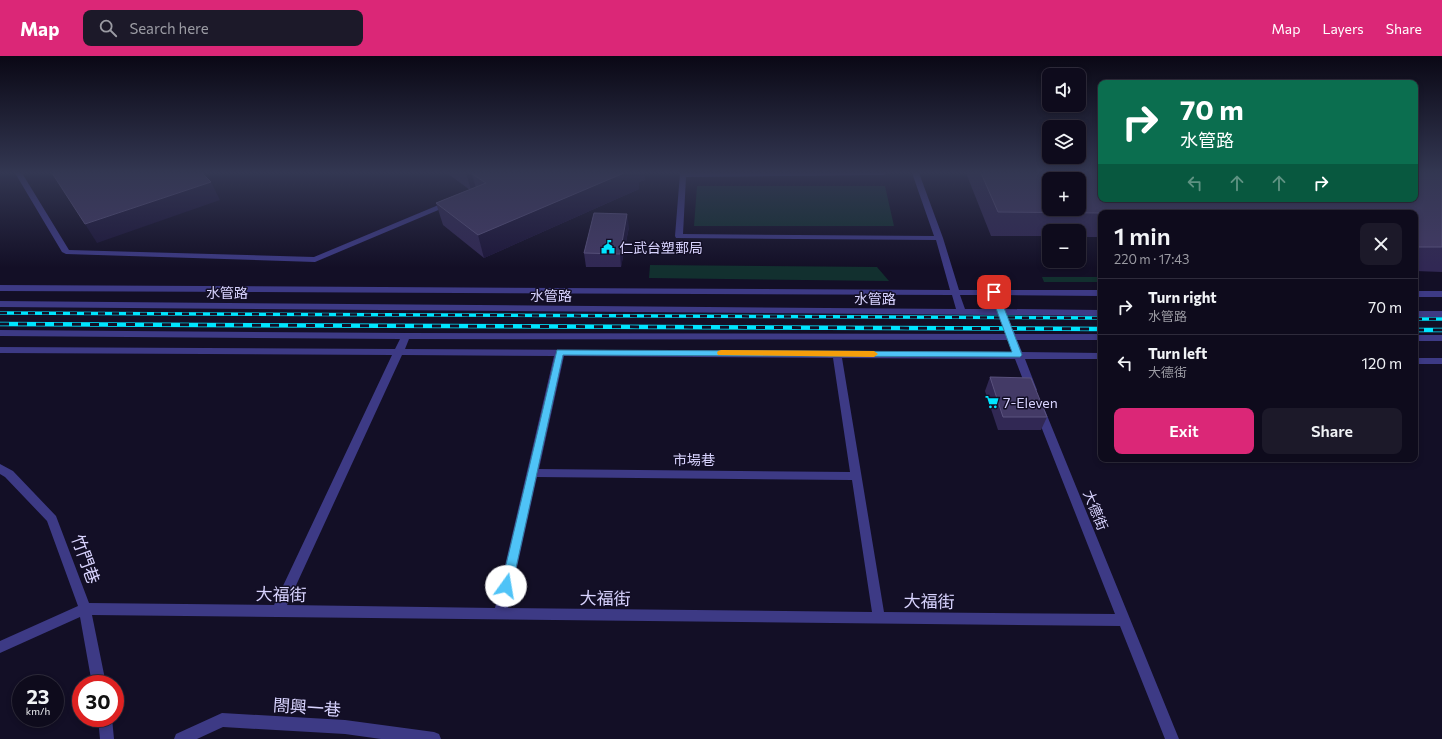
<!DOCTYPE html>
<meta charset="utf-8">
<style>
body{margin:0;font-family:Commissioner,"Noto Sans TC",sans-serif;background:#1c1929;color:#f1f3f6;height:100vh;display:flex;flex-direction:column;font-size:15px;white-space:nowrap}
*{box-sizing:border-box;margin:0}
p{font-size:13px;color:#9b9ba3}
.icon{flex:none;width:22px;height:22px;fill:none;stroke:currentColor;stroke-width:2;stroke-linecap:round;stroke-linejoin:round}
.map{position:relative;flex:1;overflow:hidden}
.panel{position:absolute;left:1098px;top:154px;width:320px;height:252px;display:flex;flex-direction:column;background:#0e0b1c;border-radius:8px;box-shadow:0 2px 6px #0003,0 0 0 1px #2e2b3b}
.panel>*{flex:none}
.guide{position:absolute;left:1098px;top:24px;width:320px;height:122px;border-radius:8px;box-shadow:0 2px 6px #0003,0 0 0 1px #2e2b3b;background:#0b6e4f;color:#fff;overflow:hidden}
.buttons{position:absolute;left:1042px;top:12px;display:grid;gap:8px}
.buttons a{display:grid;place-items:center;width:44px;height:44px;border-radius:8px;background:#0e0b1c;box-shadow:0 2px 6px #0003,0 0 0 1px #2e2b3b;font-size:20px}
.speed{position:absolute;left:12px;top:619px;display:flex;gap:8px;font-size:20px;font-weight:700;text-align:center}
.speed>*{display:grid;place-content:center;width:52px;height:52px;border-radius:50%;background:#0e0b1c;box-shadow:0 2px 6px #0003,0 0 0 1px #2e2b3b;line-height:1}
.speed small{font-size:10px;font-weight:400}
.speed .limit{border:6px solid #d22;background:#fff;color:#111}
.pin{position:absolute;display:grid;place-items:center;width:34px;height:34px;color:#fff;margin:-17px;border-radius:8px;box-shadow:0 2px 6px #0006}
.me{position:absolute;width:44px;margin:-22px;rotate:13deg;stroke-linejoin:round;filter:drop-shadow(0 0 3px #0008)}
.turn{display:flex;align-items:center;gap:14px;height:84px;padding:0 16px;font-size:18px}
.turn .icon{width:52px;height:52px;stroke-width:2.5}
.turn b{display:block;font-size:28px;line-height:34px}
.lanes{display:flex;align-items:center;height:38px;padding:0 16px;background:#0003;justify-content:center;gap:20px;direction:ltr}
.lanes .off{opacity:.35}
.round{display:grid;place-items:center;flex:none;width:42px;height:42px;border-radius:8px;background:#1c1929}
.summary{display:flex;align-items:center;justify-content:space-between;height:68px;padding:0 16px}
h1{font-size:24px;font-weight:600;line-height:30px}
.cta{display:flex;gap:8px;margin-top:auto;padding:8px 16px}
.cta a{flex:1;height:46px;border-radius:8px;background:#db2777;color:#fff;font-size:16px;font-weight:600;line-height:46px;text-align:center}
.cta a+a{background:#1c1929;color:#f1f3f6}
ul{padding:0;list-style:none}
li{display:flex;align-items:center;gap:12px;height:56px;padding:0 16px;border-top:1px solid #2e2b3b}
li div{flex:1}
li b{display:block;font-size:15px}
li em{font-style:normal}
header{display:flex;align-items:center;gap:24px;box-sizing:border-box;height:56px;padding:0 20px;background:#db2777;color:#fff}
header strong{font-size:19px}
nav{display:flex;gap:22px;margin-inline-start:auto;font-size:14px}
.search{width:280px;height:36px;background:#1c1929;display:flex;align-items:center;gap:10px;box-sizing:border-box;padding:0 14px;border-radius:8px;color:#9b9ba3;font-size:15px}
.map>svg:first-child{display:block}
.green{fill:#12302f}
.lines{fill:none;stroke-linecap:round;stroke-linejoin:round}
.minor{fill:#3d3a85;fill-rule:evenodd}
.rail-far1-casing{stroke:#00e5ff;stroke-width:3.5}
.rail-casing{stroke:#00e5ff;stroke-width:4.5}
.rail-far1{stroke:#130f26;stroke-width:2.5;stroke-dasharray:7;stroke-linecap:butt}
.rail{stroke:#130f26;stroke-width:3;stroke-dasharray:9;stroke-linecap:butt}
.wall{fill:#312854}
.shaded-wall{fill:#1d163a}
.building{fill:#433a66;stroke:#5a527e;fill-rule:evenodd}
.route{fill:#4fc3f7;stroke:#337fa1}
.slow{fill:#f59e0b}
.labels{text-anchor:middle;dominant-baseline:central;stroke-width:3;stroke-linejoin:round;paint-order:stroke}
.poi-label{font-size:14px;fill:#d9d4ff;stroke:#130f26;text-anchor:start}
.street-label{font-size:14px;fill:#d9d4ff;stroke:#130f26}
.near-street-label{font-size:17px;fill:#d9d4ff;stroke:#130f26}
</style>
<header>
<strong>Map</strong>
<div class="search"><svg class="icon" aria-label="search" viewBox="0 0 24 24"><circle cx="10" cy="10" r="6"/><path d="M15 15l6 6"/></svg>Search here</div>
<nav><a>Map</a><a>Layers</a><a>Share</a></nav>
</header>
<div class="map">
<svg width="1442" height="683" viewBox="0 0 1442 683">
<rect width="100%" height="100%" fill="#130f26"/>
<g class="green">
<polygon points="697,130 885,130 894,170 694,170"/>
<polygon points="650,209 877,211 889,225 649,222"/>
<polygon points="1042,221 1101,221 1101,226 1044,226"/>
</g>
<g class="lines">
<g class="minor">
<polygon points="15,117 22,117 69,194 314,201 448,145 454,145 455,147 315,206 66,198 62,196"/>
<path d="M680,117H888L884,119L686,121L683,178L934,180L912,117H919L943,182L959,234H1101V240L1000,239L1005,253L1101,254V260L1007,259L1015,278H1101V284H1017L1022,296L1101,297V303H1025L1037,334L1032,337L1027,334L1015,303L842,302L884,556L1115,558L1035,355L1036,352H1044L1179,683H1165L1120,570L92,559L106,628H92L80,561L0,597V585L78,550L47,465L5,421L0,418V408L13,415L56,460L89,547L274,549L392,299L0,297V291L395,293L400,283L0,280V274L406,277L1006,278L998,259L0,251V245L956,253L952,239L0,235V229L950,234L936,184L676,182L675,180ZM960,239H991L996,253H965ZM409,283L1008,284L1013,296L405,293ZM402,299L554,300L495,552L287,549ZM564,300L833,302L850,416L539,413ZM537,421L852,424L872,556L508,552Z"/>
<rect x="1415" y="235" width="27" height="6"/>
<rect x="1415" y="255" width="27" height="6"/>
<rect x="1415" y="279" width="27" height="6"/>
<rect x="1415" y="302" width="27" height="6"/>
<polygon points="222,657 345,664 434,676 439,678 441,683 381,683 345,678 223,671 197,683 174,683 176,678"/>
<polygon points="98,662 112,662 114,683 100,683"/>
</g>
<g class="rail-far1-casing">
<g id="rail-far1">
<polyline points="0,257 1101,262"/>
<polyline points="1415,263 1442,263"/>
</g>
</g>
<g class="rail-casing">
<g id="rail">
<polyline points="0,268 1101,273"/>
<polyline points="1415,274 1442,274"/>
</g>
</g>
<use href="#rail-far1" class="rail-far1"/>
<use href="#rail" class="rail"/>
</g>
<g class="wall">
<polygon points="447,117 645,117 645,124 639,126 639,133 484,202 443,169 436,147 470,134"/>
<polygon points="966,117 1442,117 1442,216 1415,215 1415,157 1101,157 1101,181 1079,181 1079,175 1049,175 1049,180 991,180"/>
<polygon points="629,171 621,211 586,211 584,197"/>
<polygon points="990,321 1047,361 1041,374 998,374 985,335"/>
<polygon points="1101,330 1101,348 1097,339"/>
</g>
<g class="shaded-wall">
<polygon points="466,117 514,117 486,127 472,118 476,132 471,134"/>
<polygon points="624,117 645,117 645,124 639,126 639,133 484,202 478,179"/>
<polygon points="211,126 220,144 97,187 85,168"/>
<polygon points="627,158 629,171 621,211 620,198"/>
</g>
<g class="building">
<polygon points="52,117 202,117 211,126 85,168"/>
<polygon points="474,117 624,117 478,179 436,147 486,127 472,118"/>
<path d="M981,117H1101V143H1415V117H1442V191H1415V157H1101L998,156ZM1049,123H1079V153H1049Z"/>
<polygon points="594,157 627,158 620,198 584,197"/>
<polygon points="990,321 1031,322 1047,361 1003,361"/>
</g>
<linearGradient id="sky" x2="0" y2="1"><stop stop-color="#0a0815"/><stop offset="0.55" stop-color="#333752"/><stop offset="1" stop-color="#333752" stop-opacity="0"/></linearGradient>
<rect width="1442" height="212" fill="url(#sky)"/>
<polygon class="route" points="994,234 998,236 1022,299 1020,301 563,299 512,530 510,533 506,535 503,533 501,530 557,294 1012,296 990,236"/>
<polygon class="slow" points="721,294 874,295 878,298 874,301 718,299 717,297 718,295"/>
<defs>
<g id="civic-bare" transform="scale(1.08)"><path d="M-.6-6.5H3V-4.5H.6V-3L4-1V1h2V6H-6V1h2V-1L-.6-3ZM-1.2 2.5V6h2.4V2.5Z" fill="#00e5ff" stroke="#130f26" stroke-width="2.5" paint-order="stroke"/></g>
<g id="supermarket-bare" transform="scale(1.08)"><path d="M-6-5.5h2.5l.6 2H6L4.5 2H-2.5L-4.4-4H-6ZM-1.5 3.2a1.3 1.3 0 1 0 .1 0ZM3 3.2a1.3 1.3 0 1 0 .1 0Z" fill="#00e5ff" stroke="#130f26" stroke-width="2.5" paint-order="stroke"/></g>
</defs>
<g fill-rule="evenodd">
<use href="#civic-bare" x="608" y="191"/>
<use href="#supermarket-bare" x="992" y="346"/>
</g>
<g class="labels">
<g class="poi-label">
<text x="619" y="191">仁武台塑郵局</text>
<text x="1003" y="346">7-Eleven</text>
</g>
<g class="street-label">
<text x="227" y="236">水管路</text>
<text x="551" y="239">水管路</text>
<text x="875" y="242">水管路</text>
<text x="694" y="403">市場巷</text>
<text transform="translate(1096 454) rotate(68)">大德街</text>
</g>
<g class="near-street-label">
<text transform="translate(86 503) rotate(70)">竹門巷</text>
<text transform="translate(281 538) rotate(1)">大福街</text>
<text transform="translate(605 542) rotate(1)">大福街</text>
<text transform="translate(929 545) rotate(1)">大福街</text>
<text transform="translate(307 651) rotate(4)">閤興一巷</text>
</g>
</g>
</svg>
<div class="buttons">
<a><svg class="icon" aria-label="sound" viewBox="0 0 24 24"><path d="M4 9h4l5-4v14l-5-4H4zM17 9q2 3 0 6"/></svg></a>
<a><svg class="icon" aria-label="layers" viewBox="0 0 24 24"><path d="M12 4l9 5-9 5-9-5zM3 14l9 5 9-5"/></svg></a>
<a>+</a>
<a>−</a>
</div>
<div class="speed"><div>23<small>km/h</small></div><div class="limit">30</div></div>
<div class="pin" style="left:994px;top:236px;background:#d93025"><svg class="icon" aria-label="arrive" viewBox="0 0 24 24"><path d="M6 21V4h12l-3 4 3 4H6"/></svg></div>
<svg class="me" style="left:506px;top:530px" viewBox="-20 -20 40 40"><circle r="19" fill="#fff"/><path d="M0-13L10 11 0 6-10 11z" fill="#4fc3f7"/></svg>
<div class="guide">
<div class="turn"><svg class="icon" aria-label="right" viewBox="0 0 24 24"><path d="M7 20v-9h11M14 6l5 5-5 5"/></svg><div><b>70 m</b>水管路</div></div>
<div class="lanes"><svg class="icon off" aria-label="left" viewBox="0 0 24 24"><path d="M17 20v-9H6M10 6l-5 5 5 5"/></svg><svg class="icon off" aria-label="ahead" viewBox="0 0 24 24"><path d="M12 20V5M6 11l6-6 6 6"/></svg><svg class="icon off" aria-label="ahead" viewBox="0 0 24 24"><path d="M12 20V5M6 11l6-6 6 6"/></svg><svg class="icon" aria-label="right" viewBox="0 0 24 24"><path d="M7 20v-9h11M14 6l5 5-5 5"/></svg></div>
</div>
<section class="panel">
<div class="summary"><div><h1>1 min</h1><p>220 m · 17:43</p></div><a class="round"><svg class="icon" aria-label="close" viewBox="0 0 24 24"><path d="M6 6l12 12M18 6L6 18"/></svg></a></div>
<ul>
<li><svg class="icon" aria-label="right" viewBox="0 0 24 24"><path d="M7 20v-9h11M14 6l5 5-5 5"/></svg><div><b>Turn right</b><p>水管路</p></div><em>70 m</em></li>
<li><svg class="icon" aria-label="left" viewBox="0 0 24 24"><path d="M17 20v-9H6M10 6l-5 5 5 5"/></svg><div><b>Turn left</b><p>大德街</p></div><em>120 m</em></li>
</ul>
<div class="cta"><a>Exit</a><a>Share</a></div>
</section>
</div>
